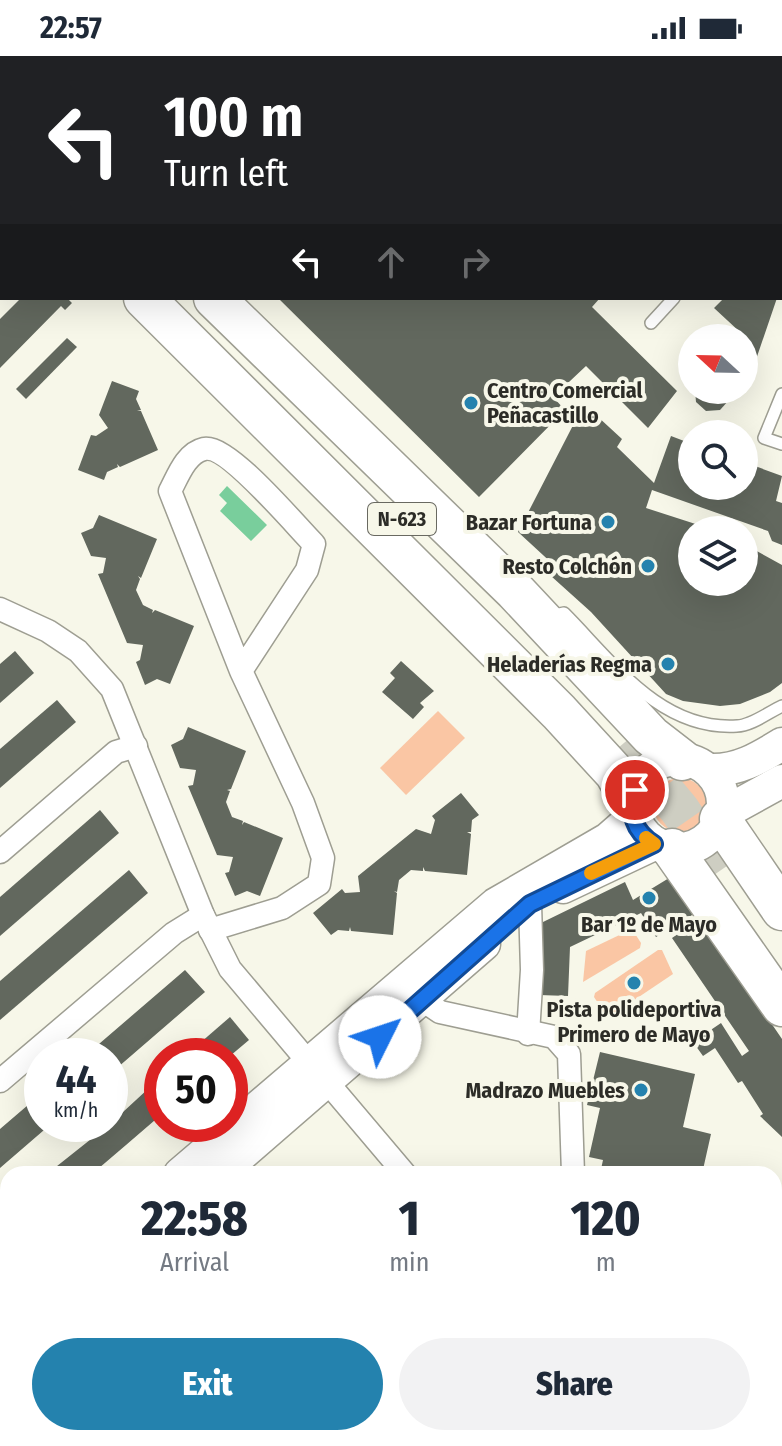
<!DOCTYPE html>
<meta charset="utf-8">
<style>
body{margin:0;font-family:"Fira Sans Condensed",sans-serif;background:#f2f2f3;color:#1f2937;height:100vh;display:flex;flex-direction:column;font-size:30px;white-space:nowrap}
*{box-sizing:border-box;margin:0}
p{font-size:26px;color:#747a83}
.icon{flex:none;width:44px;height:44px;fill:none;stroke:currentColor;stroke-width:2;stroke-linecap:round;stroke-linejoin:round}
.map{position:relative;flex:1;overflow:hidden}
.sheet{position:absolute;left:0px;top:1110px;width:782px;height:280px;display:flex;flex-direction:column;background:#fff;border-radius:24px 24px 0 0;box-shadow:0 8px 32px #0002}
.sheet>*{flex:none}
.banner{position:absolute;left:0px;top:0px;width:782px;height:244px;box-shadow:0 8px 32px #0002;background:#202124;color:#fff;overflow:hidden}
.needle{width:52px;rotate:292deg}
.buttons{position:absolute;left:678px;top:268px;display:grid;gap:16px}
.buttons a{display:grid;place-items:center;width:80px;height:80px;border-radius:50%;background:#fff;box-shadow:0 8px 32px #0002;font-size:40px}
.speed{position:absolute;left:24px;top:982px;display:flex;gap:16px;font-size:40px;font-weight:700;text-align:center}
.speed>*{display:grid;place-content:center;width:104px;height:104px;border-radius:50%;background:#fff;box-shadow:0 8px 32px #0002;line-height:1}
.speed small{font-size:20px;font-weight:400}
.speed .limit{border:12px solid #d22;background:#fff;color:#111}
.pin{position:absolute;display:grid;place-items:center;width:68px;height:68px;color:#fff;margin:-34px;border:4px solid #fff;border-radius:50%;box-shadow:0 2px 8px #0007}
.me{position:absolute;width:88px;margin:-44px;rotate:49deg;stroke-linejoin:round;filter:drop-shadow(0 0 6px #0008)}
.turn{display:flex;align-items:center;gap:28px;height:168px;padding:0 32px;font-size:36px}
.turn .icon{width:104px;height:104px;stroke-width:2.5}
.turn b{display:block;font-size:56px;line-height:68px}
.lanes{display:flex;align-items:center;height:76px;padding:0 32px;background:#0003;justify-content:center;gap:40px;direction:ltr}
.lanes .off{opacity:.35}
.eta{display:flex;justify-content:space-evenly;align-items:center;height:136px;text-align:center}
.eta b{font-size:48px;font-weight:800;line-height:56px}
.primary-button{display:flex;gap:16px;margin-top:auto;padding:16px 32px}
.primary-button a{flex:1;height:92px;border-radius:48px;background:#2482ae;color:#fff;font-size:32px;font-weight:800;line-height:92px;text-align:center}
.primary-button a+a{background:#f2f2f3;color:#1f2937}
.status{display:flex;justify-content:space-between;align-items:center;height:56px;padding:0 40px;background:#fff;direction:ltr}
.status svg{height:22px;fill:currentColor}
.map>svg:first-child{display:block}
.green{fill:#fac6a4}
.water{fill:#79ce9c}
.building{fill:#62685e}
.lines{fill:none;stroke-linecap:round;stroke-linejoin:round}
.highway-tunnel{stroke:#cecec2;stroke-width:40;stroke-dasharray:40 20;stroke-linecap:butt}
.lane-casing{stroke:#9e9e92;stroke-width:14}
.street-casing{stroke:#9e9e92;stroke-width:25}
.secondary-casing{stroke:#9e9e92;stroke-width:35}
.highway-casing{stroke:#9e9e92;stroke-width:43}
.lane{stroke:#fff;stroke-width:11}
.street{stroke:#fff;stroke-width:22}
.secondary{stroke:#fff;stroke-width:32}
.highway{stroke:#fff;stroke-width:40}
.route-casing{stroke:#114b97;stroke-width:20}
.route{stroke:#1a73e8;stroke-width:14}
.slow{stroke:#f59e0b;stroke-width:14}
.poi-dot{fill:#2482ae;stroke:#f7f7e9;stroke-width:3}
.labels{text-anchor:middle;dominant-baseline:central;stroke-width:8;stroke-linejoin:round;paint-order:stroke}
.shield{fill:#f7f7e9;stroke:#696961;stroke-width:2}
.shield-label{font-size:20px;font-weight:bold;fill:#2c2c27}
.poi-label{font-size:22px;font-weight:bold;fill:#2c2c27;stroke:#f7f7e9;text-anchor:end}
</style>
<div class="status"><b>22:57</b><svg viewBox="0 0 49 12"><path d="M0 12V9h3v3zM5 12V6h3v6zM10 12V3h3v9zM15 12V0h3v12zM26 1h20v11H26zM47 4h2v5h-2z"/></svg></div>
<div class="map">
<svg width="782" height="1390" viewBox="0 0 782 1390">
<rect width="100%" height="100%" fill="#f7f7e9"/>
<g class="green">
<polygon points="438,655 465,682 406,739 380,712"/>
<circle cx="680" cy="749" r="27"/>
<polygon points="632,873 641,887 640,892 583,926 586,895"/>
<polygon points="658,894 662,894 673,918 612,959 604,956 594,941 595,937"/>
</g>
<polygon class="water" points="227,430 267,469 251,485 220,455 227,447 219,439"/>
<g class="building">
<polygon points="21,242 67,242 72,247 65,254 61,250 0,312 0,263"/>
<polygon points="278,242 600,242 592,251 677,335 648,372 586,310 553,341 565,354 479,441"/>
<polygon points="724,242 777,242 748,327 744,325 744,282 737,282 741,277 714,252"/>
<polygon points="67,282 77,291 26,343 16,333"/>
<polygon points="112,325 139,335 136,343 141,354 137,355 141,355 158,394 120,411 117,408 118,411 107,416 104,424 78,414 91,379 96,380 108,372 99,359"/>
<polygon points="695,334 730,334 729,344 720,354 706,355 696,346"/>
<polygon points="584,348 622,383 617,391 654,427 671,380 692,388 692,430 744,430 744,406 782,420 776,445 782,447 782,489 772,485 768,475 652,434 646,452 711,473 692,474 692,526 744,526 744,488 782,509 782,627 770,636 740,648 720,650 683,645 666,638 591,556 551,520 556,511 518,476"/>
<polygon points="99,459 157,483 141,522 138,520 140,523 136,534 143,549 153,554 152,557 155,554 194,570 170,628 157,623 145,629 136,606 140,604 143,589 127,587 98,518 103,517 106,502 91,500 81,477 93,472"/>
<polygon points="15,595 34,617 0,647 0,608"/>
<polygon points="401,605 434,635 420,647 424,651 413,663 382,636 395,622 390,617"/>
<polygon points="57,644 76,666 0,732 0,693"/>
<polygon points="188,671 246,695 231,733 227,734 230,735 226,746 232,761 243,765 242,769 244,766 283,782 260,840 247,835 235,840 225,817 229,816 233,801 217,799 188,730 193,729 196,714 180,712 171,689 183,683"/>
<polygon points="461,737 479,759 472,764 471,776 467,776 471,778 467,819 425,815 423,811 423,815 411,814 399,824 397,836 394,835 397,837 393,879 351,875 350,871 349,875 338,874 331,879 313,857 342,833 345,837 360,836 358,820 416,773 431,778 435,764 432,760"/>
<polygon points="100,754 119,777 0,880 0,841"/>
<polygon points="129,814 148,837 0,964 0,925"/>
<polygon points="674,819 697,856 656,881 641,857 570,891 568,940 539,939 543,866 625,826 633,844"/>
<polygon points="700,863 782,983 782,1081 760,1060 763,1058 742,1025 738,1027 715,992 703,1000 693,986 721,967 742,1000 749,995 672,882"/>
<polygon points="185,914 205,936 110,1018 110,1000 85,1000"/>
<polygon points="230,961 249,984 230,1000 185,1000"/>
<polygon points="600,996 695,1018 683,1071 711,1078 702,1118 600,1118 603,1104 589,1101 600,1052 587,1049"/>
<polygon points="162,1020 162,1058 126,1089 92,1118 47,1118 110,1068"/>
<polygon points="42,1037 42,1068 51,1068 0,1112 0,1073"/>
<rect x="677" y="1382" width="30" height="8"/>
</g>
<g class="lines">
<polyline class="highway-tunnel" points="624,687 679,753 727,822"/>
<g class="lane-casing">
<g id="lane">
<polyline points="780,127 782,125"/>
<polyline points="651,267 674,242"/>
<polyline points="782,338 764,382 782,388"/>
<path d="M550,560L564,557C612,605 660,675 737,670C751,670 769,656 782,650"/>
</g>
</g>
<g class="street-casing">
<g id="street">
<polyline points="0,11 2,13"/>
<polyline points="0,553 48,575 78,595 112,633 203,859 230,913 310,1008"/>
<polyline points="0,796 116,696 136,690"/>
<path d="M210,874L282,852L319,828L323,802L303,747L241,615L170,435C178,420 186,397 204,393C228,388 295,469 314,488L307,514L241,615"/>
<polyline points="422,944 440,956 554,981 569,998 573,1118"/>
<polyline points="528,978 532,914 530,848"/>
<polyline points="0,1025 174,877 203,859"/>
<polyline points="328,1027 405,1118"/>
<polyline points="0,1193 8,1202"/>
<polyline points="162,1382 169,1390"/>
<polyline points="565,1382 566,1390"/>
<polyline points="670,1382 671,1390"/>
</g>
</g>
<g class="secondary-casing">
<g id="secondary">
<circle cx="678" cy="748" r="45"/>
<path d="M710,714C738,715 759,702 782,688"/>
<polyline points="724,757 782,725"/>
<polyline points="563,831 654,788"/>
<polyline points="180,1118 496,848 608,783 632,762"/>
<polyline points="219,1118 484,888"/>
<polyline points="0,1302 8,1295"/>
</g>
</g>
<g class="highway-casing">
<g id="highway">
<polyline points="0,54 2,56"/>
<polyline points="0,90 2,92"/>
<polyline points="144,242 559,656 615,717 632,747"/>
<polyline points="214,242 515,535 651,680 682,704"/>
<polyline points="720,763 782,854"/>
<polyline points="672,793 782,950"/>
</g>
</g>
<use href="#lane" class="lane"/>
<use href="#street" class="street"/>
<use href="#secondary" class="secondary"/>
<use href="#highway" class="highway"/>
</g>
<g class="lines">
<g class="route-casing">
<path id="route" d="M380,981L530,848L654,788C633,775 629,758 635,734"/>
</g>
<use href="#route" class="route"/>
<polyline class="slow" points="591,817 654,788 646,782"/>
</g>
<g class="poi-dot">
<circle cx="471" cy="347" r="8"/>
<circle cx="608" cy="466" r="8"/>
<circle cx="648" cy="510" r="8"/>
<circle cx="668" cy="608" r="8"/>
<circle cx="649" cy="842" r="8"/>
<circle cx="634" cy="927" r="8"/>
<circle cx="641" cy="1034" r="8"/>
</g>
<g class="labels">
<rect class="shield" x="368" y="447" width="68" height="32" rx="6"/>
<g class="shield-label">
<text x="402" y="463">N-623</text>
</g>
<g class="poi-label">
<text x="487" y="334" text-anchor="start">Centro Comercial<tspan x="487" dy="25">Peñacastillo</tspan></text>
<text x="592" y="466">Bazar Fortuna</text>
<text x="632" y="510">Resto Colchón</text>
<text x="652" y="608">Heladerías Regma</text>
<text x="649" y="868" text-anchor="middle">Bar 1º de Mayo</text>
<text x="634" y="953" text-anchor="middle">Pista polideportiva<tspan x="634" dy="25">Primero de Mayo</tspan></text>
<text x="625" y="1034">Madrazo Muebles</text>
</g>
</g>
</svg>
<div class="buttons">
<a><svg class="needle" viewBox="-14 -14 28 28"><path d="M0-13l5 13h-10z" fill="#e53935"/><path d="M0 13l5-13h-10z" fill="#747a83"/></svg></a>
<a><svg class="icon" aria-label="search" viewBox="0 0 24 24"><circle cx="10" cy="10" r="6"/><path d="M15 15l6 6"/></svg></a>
<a><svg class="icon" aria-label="layers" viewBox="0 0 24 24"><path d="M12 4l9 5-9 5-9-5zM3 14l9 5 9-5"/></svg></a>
</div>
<div class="speed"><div>44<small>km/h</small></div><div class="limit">50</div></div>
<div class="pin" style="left:635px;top:734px;background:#d93025"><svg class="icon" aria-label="arrive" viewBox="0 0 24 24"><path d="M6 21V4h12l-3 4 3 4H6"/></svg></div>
<svg class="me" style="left:380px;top:981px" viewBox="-20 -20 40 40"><circle r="19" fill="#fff"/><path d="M0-13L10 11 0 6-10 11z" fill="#1a73e8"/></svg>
<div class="banner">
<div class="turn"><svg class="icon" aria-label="left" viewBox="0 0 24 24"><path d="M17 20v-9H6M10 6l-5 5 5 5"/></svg><div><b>100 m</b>Turn left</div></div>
<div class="lanes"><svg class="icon" aria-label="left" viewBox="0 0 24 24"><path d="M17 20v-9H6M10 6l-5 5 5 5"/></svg><svg class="icon off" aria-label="ahead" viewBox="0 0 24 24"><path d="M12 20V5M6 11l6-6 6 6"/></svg><svg class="icon off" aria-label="right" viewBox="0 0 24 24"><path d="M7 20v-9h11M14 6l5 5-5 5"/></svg></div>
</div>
<section class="sheet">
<div class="eta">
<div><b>22:58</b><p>Arrival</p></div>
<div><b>1</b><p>min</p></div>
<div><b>120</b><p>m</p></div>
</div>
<div class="primary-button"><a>Exit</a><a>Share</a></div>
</section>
</div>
